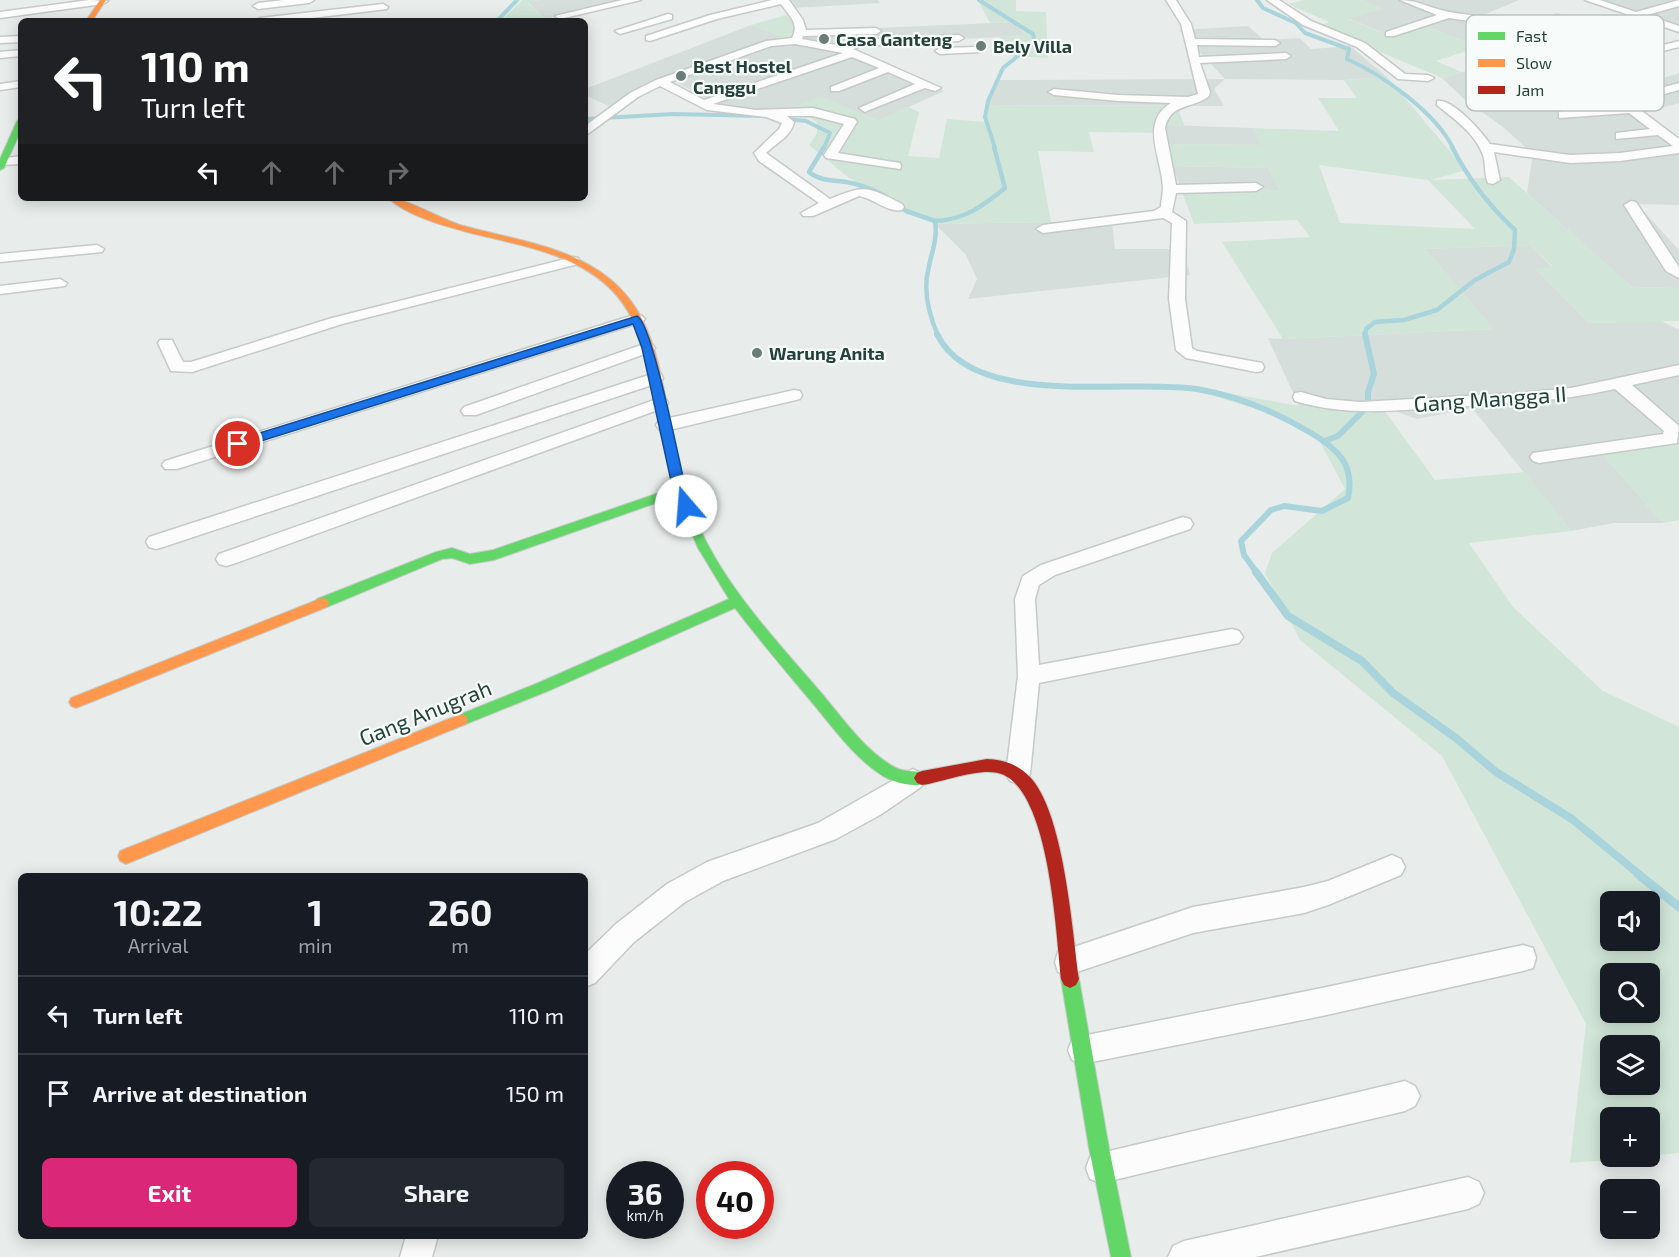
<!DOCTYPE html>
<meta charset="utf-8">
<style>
body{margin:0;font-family:"Exo 2",sans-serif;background:#242831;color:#f1f3f6;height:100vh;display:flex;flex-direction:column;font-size:22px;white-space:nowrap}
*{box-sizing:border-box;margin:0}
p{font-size:20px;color:#9ea1a6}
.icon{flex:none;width:33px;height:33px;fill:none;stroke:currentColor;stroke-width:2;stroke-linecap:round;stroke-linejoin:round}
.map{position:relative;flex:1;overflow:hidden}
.drawer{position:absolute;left:18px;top:873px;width:570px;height:366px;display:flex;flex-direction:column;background:#171b24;border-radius:9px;box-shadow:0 3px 15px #0003}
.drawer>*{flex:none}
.guide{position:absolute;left:18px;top:18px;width:570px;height:183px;border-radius:9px;box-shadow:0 3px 15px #0003;background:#202124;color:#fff;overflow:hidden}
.buttons{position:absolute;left:1600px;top:891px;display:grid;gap:12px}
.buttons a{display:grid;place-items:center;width:60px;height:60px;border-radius:9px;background:#171b24;box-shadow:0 3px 15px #0003;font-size:30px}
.speed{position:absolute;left:606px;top:1161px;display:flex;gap:12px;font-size:30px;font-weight:700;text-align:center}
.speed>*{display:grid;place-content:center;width:78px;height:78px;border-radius:50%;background:#171b24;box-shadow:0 3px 15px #0003;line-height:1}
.speed small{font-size:15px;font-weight:400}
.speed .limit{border:9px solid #d22;background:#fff;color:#111}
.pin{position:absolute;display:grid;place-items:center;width:51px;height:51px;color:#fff;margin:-26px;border:3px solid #fff;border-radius:50%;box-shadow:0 2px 6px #0007}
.me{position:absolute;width:66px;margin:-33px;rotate:342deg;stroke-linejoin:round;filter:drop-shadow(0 0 4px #0008)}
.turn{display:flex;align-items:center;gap:21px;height:126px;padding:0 24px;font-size:27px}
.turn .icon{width:78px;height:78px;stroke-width:2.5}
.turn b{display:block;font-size:42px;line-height:51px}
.lanes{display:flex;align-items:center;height:57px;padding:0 24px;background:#0003;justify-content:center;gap:30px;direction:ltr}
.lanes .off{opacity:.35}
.eta{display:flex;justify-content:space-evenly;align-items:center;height:102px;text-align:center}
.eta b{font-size:36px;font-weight:700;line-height:42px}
.action{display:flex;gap:12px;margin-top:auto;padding:12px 24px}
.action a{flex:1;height:69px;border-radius:9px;background:#db2777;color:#fff;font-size:24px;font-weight:700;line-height:69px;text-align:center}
.action a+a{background:#242831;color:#f1f3f6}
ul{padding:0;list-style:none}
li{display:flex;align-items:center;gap:18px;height:78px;padding:0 24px;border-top:2px solid #363941}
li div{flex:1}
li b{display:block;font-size:22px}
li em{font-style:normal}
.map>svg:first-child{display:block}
.built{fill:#d6dedb}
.green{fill:#d1e6d8;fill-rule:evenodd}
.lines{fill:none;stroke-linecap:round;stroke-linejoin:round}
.stream-far4{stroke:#a9d4db;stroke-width:4}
.stream-far3{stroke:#a9d4db;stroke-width:4.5}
.stream-far2{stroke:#a9d4db;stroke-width:6}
.stream-far1{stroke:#a9d4db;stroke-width:8}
.stream{stroke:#a9d4db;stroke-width:9}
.street-casing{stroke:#c5cac8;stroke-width:3}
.fast-casing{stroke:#c3cbc8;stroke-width:2}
.slow-casing{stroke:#c3cbc8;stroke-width:2}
.jam-casing{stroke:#c3cbc8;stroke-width:2}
.street{fill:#fcfcfc;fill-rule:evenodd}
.fast{fill:#63d668;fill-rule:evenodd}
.slow{fill:#ff974d;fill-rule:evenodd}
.jam{fill:#b3261e;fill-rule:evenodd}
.route{fill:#1a73e8;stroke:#114b97;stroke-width:1.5}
.poi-dot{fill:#697e78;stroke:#f7fbf9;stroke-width:2}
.labels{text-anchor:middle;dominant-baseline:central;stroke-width:4.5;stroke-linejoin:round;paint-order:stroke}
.far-poi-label{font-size:18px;font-weight:bold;fill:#24423a;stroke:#f7fbf9;text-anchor:start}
.street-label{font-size:22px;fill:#24423a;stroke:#f7fbf9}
.key{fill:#f7fbf9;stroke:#b8c4c0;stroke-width:1.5}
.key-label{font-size:16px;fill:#24423a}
</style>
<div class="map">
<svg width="1679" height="1257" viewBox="0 0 1679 1257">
<rect width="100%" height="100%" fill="#e8edeb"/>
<g class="built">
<polygon points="540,0 645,0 544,19 528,2"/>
<polygon points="790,0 878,0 880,3 793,8"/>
<polygon points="1362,0 1519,0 1474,19 1532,25 1557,13 1605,28 1580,40 1532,25 1479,47 1428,27 1394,37 1347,18 1383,9"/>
<polygon points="1588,0 1679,0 1679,29"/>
<polygon points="1017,22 1025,36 826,45 944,91 878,121 821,97 777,113 737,115 674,81 610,107 585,95 585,89 751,25 784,37 807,31"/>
<polygon points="1248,26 1264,40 1300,38 1311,49 1350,46 1387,77 1344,80 1225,79 1214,89 1224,106 988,105 998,80 1225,79 1179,30"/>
<polygon points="1505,64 1571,73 1604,81 1617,92 1679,73 1679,103 1644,113 1679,142 1679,205 1637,204 1679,250 1679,288 1632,287 1619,276 1527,193 1533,154 1503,127 1464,99 1442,78 1462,72"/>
<polygon points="1165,125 1253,128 1262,145 1162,144"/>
<polygon points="1172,166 1268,168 1280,190 1181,189"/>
<polygon points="1051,222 1112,223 1115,249 1183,249 1190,275 968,299 977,279 966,255 935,224"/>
<polygon points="1530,245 1553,268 1536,269 1589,323 1661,321 1679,330 1679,425 1604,456 1663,523 1614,523 1571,531 1472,408 1417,419 1381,406 1299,406 1268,338 1283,339 1493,329 1425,249"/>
</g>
<g class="green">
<polygon points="522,0 540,0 528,3 544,19 501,21"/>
<polygon points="978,0 1016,0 1016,11 1046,12 1048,58 1009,56 999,37 1025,36 1016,22 990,23"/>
<polygon points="1305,0 1362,0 1384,9 1348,19 1394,37 1428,27 1479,47 1436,61 1462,72 1442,78 1318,26 1329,22 1288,4"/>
<polygon points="796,12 807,31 802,41 784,37 751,25"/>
<path d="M1387,77L1466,170L1431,180L1509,177L1632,287L1679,288V321L1589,323L1535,268L1553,267L1530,245L1426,249L1494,329L1283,339L1222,242L1310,237L1297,220L1194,224L1181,189L1280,190L1268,168L1172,166L1162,144L1261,145L1253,128L1339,131L1318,98H1357L1344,80ZM1319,165L1428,180L1475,229L1340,223Z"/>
<polygon points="821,96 878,121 908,107 919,112 908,156 939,158 947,119 986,122 988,105 1177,106 1185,127 1165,125 1163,133 1089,132 1094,152 1038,151 1051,222 935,224 849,178 809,145 817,133 817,122 803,114 780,112"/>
<path d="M1195,387L1299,406H1381L1435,480L1525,472L1571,531L1469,543L1513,607L1603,691L1679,727V1153L1650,1156V1118H1611V1156L1644,1157L1570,1163L1586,1024L1442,756L1300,640L1265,573L1272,553L1345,489L1319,440L1285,418L1198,391ZM1611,902H1650V940H1611ZM1611,974H1650V1012H1611ZM1611,1046H1650V1084H1611Z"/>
<polygon points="1675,427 1679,430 1679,520 1663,523 1604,456"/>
</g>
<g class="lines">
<g class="stream-far4">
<polyline points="979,0 1033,34 1035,42 1003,68 988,101 985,117 995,148"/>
<path d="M1257,0L1263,8L1296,23L1305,33L1349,49L1347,59C1383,75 1436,113 1453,148"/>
<polyline points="497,21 517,0"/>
<polyline points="585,119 673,114 762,116"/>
<polyline points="785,119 806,121 830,133 824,148"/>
</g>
<g class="stream-far3">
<path d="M824,147L809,172C820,181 832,180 846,182C860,184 874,190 887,197"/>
<path d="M896,204L906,211L935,221C938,240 931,253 928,271C923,292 930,317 938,336"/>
<path d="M935,221C964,220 983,206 1005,188L994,147"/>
<path d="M1365,336L1366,329L1375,322L1404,320L1437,310L1475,280L1509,262L1514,249L1515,230C1488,205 1469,180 1452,147"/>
</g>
<g class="stream-far2">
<path d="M937,334C973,410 1128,378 1197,389C1238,396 1276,412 1311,433C1338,449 1355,465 1348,498L1322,511L1284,506L1271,510L1241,541L1244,555L1257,573"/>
<polyline points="1325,441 1338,436 1364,410 1368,402 1368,392 1374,374 1365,334"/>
</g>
<polyline class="stream-far1" points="1256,572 1288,616 1362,661 1393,693 1456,738 1496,772 1572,819 1640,875"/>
<polyline class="stream" points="1638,874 1679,907"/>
<g class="street-casing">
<g id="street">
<polygon points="89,0 108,1 103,4 0,18 0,12"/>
<polygon points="284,0 314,0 309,3 258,9 253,6 258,3"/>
<polygon points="622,0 641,0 560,19 555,16"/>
<path d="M772,0H789L803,20L806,30L876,28L881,31L876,34L803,36L802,39L842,46L860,40L959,35L964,38L959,41L861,46L853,49L941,88L935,91L925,88L869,110L865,112L859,108L915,84L888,72L839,91H831V87L879,68L852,57L713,104L756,110L813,108L855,119L857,122L838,153L900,163L901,166L900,169L826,158L824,155L844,124L813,116H787L794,122C791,137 776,143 766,153L830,199C866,184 868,187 902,204L904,207L902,210C888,213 873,198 859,196L813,216H803L801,213L819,203L759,161L754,153L779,129L782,123L766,117L707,110L660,86L638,97L585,136V126L630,93L656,80L766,41L792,38C800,23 789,16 781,4L717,19L650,41L646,40V36L710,15ZM795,44L843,53L704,100L670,82L771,46Z"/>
<path d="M1166,0H1176L1191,24L1195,39L1275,40L1280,43L1275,46L1197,45L1199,57L1286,53L1291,56L1286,59L1200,63L1210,92L1209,96C1193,109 1170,103 1165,128L1176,185L1256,183L1263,187L1256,191L1176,193L1172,212L1186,221L1185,299L1192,348L1197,351L1262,363L1264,367L1262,371L1256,372L1186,358L1176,350L1169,299L1172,223L1163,218L1043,233L1036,229L1043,225L1154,211L1161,207C1161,201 1163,194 1163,188C1162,159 1139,122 1171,103L1118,101L1054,95L1048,92L1054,89L1118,95L1188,97L1198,94L1181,24Z"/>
<polygon points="1267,0 1279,0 1311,21 1365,43 1405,74 1428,75 1434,78 1428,81 1398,79 1357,47 1303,25"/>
<path d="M1400,0C1418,0 1432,9 1449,12C1496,21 1571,13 1596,62L1679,41V47L1598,67L1610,88L1624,98L1679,83V90L1631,103L1679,139V153L1620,161L1570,163L1494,152L1500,180L1493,184L1488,183C1484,174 1486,164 1483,155C1475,133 1454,119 1437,105V101C1452,98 1482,132 1490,144L1570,155L1620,153L1673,146L1658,135L1616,139V133L1650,129L1629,113L1559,118V112L1563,111L1620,106L1598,87L1574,45L1549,33L1449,18L1394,36H1386V32L1437,15Z"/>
<polygon points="1585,0 1600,0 1636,12 1679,0 1679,6 1647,15 1679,26 1679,32"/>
<polygon points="383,4 388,7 387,9 287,21 255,21 260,18"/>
<polygon points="668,14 672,15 672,19 620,34 615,31"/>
<polygon points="21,36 21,42 0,43 0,37"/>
<polygon points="976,47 981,50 980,52 940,54 935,51 940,48"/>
<polygon points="21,50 21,56 0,58 0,52"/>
<polygon points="21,81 21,87 0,90 0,84"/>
<polygon points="21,156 21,164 0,165 0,159"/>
<polygon points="1631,201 1636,202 1679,267 1679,278 1666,271 1624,205"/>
<polygon points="97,245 104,249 102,252 0,262 0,254"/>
<polygon points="573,257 578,258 580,261 578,264 342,324 192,372 171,371 158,343 160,340 172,340 183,362 191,362 332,318"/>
<polygon points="60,279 67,283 65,286 0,294 0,286"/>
<polygon points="637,314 642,316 645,319 642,322 177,469 165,469 162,465 165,461"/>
<polygon points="647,343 653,345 655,348 653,351 476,415 464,415 461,411 464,407"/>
<path d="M1679,365V375L1632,385L1679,426L1677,443L1539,463L1533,461L1530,457L1533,453L1663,434L1664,431L1615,389C1561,401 1506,404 1451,407C1395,410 1349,417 1295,401L1293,397L1295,393L1301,392L1326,399L1360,402L1518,393L1571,388Z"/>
<polygon points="655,373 661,374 663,378 661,382 163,547 156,549 149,547 146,542 149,537"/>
<polygon points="794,390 800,391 802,395 800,399 665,431 659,429 656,425 659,421 665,419"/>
<polygon points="660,398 666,399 668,403 666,407 233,564 226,566 219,564 216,559 219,554"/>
<polygon points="1183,517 1190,519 1193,524 1190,529 1055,575 1039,585 1035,599 1039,665 1232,629 1239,631 1243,637 1239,643 1039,683 1030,774 1026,781 1018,784 1010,781 1006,774 1018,676 1015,599 1023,576 1041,565"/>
<polygon points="913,769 921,773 925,780 921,787 880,815 836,839 723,881 685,902 634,942 595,983 585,987 585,954 616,924 667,884 707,862 818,823"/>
<polygon points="1392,855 1401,859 1405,867 1401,875 1328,905 1304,913 1193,933 1068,975 1058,972 1055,962 1058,952 1068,949 1193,907 1304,887 1328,881"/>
<polygon points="1523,945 1533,948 1536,958 1533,968 1523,971 1322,1016 1082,1064 1072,1060 1068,1050 1072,1040 1082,1036 1322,988"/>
<polygon points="1405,1081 1415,1086 1420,1096 1415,1106 1405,1111 1101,1183 1090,1179 1086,1168 1090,1157 1101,1153"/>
<polygon points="1468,1177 1479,1182 1484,1193 1479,1204 1468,1209 1255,1257 1168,1257 1173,1246 1184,1241"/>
<polygon points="406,1236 438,1236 432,1257 400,1257"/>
</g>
</g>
<g class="fast-casing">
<g id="fast">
<polygon points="21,119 21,130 4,168 0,170 0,159 17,121"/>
<path d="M662,401L667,404C674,440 680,476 692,510C719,581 774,638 823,695C844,720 866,752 896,768C906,773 917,770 927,773L930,778L927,783C913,788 896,783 883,776C853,757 833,727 810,700C785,670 759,640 735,608L548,691L466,724L461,726L456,724L454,720L456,716L538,683L729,599L698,548L676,496L494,560L470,564L452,558L442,559L327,607H317L315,603L317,599L436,552L452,548L470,554L493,550L673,488L657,404Z"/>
<polygon points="1070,970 1076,973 1079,979 1109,1148 1131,1257 1111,1257 1089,1148 1061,979 1064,973"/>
</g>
</g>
<g class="slow-casing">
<g id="slow">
<polygon points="100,0 106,0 92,21 86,21"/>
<path d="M388,198C407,198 442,220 464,226C531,244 609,251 643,321C656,347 661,376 667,404L666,406H658L657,404C650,376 645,347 633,321C603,256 528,248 467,232C441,225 408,216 388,198Z"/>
<polygon points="322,598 327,599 329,603 327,607 81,706 76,708 71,706 69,702 71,698"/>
<polygon points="461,714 466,716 468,720 466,724 126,864 120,861 118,856 120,851"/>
</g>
</g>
<g class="jam-casing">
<path id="jam" d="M987,759C1004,760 1017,764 1029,776C1064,811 1072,929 1079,979L1076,985L1070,988L1064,985L1061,979C1056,932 1050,798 1004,775C985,765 943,782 922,785L917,783L914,778L917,773L922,771Z"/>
</g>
<use href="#street" class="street"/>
<use href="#fast" class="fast"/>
<use href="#slow" class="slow"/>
<use href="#jam" class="jam"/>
</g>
<path class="route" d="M637,316C652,322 680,466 686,490L692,506L690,509H681L673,490L642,348L633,324L242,447H234L232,444L234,441Z"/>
<g class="poi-dot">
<circle cx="824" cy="39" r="6"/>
<circle cx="981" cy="46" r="6"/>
<circle cx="681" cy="76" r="6"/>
<circle cx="757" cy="353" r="6"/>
</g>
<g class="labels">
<g class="far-poi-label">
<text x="836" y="39">Casa Ganteng</text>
<text x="993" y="46">Bely Villa</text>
<text x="693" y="66">Best Hostel<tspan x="693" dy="21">Canggu</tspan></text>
<text x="769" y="353">Warung Anita</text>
</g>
<g class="street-label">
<text transform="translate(1490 398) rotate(-4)">Gang Mangga II</text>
<text transform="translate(425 712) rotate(-22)">Gang Anugrah</text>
</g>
</g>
<rect x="1466" y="15" width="198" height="96" rx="9" class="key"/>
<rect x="1478" y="32" width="27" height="8" fill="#63d668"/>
<rect x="1478" y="59" width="27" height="8" fill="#ff974d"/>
<rect x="1478" y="86" width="27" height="8" fill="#b3261e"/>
<g class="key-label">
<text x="1516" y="42">Fast</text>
<text x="1516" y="69">Slow</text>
<text x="1516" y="96">Jam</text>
</g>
</svg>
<div class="buttons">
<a><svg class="icon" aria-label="sound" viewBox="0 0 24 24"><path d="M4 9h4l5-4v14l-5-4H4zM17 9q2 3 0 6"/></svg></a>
<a><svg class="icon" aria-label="search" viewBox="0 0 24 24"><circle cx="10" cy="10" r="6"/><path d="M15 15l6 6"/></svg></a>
<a><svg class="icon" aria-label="layers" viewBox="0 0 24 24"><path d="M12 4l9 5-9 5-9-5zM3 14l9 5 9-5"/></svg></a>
<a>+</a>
<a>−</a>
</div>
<div class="speed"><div>36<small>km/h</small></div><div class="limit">40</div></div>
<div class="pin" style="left:238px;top:444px;background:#d93025"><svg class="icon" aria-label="arrive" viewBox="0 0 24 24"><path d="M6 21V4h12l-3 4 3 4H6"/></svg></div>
<svg class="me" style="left:686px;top:506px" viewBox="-20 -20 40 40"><circle r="19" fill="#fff"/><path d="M0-13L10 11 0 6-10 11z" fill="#1a73e8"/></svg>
<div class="guide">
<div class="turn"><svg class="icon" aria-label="left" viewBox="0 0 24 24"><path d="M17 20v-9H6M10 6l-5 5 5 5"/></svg><div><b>110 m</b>Turn left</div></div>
<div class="lanes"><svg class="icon" aria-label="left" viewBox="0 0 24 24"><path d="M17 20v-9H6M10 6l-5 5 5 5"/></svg><svg class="icon off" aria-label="ahead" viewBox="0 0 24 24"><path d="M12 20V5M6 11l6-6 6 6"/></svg><svg class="icon off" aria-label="ahead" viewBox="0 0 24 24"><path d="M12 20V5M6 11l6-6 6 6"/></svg><svg class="icon off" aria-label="right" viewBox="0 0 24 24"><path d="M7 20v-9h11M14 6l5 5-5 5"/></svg></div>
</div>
<section class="drawer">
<div class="eta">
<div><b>10:22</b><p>Arrival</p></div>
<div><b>1</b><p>min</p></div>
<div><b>260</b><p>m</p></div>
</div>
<ul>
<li><svg class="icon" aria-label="left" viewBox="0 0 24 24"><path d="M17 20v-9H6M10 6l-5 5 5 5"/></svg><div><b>Turn left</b></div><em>110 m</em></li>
<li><svg class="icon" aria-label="arrive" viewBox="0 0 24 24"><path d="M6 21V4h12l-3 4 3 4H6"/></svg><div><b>Arrive at destination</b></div><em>150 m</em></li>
</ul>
<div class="action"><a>Exit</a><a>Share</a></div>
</section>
</div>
